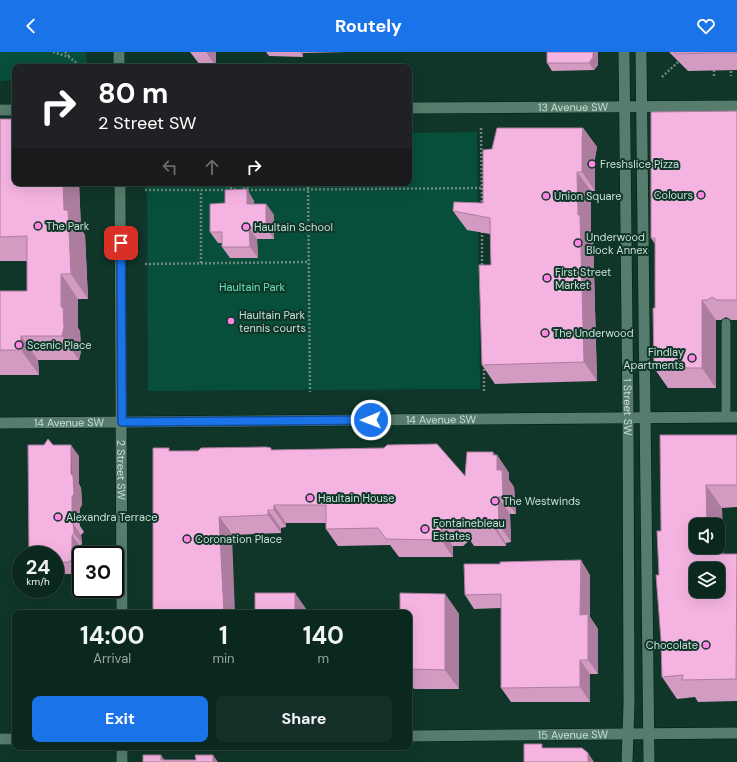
<!DOCTYPE html>
<style>
body{margin:0;font-family:"DM Sans",sans-serif;background:#143028;color:#f1f3f6;height:100vh;display:flex;flex-direction:column;font-size:15px;white-space:nowrap}
*{box-sizing:border-box;margin:0}
p{font-size:13px;color:#9aa6a4}
.icon{flex:none;width:22px;height:22px;fill:none;stroke:currentColor;stroke-width:2;stroke-linecap:round;stroke-linejoin:round}
.map{position:relative;flex:1;overflow:hidden}
.details{position:absolute;left:12px;top:558px;width:400px;height:140px;display:flex;flex-direction:column;background:#0b281f;border-radius:8px;box-shadow:0 4px 16px #0002,0 0 0 1px #2b443d}
.details>*{flex:none}
.guide{position:absolute;left:12px;top:12px;width:400px;height:122px;border-radius:8px;box-shadow:0 4px 16px #0002,0 0 0 1px #2b443d;background:#202124;color:#fff;overflow:hidden}
.tools{position:absolute;left:689px;top:466px;display:grid;gap:8px}
.tools a{display:grid;place-items:center;width:36px;height:36px;border-radius:8px;background:#0b281f;box-shadow:0 4px 16px #0002,0 0 0 1px #2b443d;font-size:20px}
.speed{position:absolute;left:12px;top:494px;display:flex;gap:8px;font-size:20px;font-weight:700;text-align:center}
.speed>*{display:grid;place-content:center;width:52px;height:52px;border-radius:50%;background:#0b281f;box-shadow:0 4px 16px #0002,0 0 0 1px #2b443d;line-height:1}
.speed small{font-size:10px;font-weight:400}
.speed .limit{border:2px solid #111;border-radius:6px;background:#fff;color:#111}
.pin{position:absolute;display:grid;place-items:center;width:34px;height:34px;color:#fff;margin:-17px;border-radius:8px;box-shadow:0 2px 6px #0006}
.me{position:absolute;width:44px;margin:-22px;rotate:269deg;stroke-linejoin:round;filter:drop-shadow(0 0 3px #0008)}
.turn{display:flex;align-items:center;gap:14px;height:84px;padding:0 20px;font-size:18px}
.turn .icon{width:52px;height:52px;stroke-width:2.5}
.turn b{display:block;font-size:28px;line-height:34px}
.lanes{display:flex;align-items:center;height:38px;padding:0 20px;background:#0003;justify-content:center;gap:20px;direction:ltr}
.lanes .off{opacity:.35}
.eta{display:flex;justify-content:space-evenly;align-items:center;height:68px;text-align:center}
.eta b{font-size:24px;font-weight:700;line-height:28px}
.primary-button{display:flex;gap:8px;margin-top:auto;padding:8px 20px}
.primary-button a{flex:1;height:46px;border-radius:8px;background:#1a73e8;color:#fff;font-size:16px;font-weight:700;line-height:46px;text-align:center}
.primary-button a+a{background:#143028;color:#f1f3f6}
header{display:flex;justify-content:space-between;align-items:center;height:52px;padding:0 20px;background:#1a73e8;color:#fff;font-size:18px;font-weight:700}
.map>svg:first-child{display:block}
.park{fill:#074f3b}
.lines{fill:none;stroke-linecap:round;stroke-linejoin:round}
.service-casing{stroke:#011c12;stroke-width:10}
.minor-casing{stroke:#011c12;stroke-width:12}
.tertiary-casing{stroke:#011c12;stroke-width:12}
.path{stroke:#6b897e;stroke-width:2.5;stroke-dasharray:2 2;stroke-linecap:butt}
.service{stroke:#557c6c;stroke-width:9}
.minor{stroke:#557c6c;stroke-width:11}
.tertiary{stroke:#557c6c;stroke-width:11}
.wall{fill:#d39ac2}
.shaded-wall{fill:#ac7d9e}
.building{fill:#f5b3e2;stroke:#ac7d9e;fill-rule:evenodd}
.route-casing{stroke:#114b97;stroke-width:10}
.route{stroke:#1a73e8;stroke-width:7}
.poi-dot{fill:#fe85e0;stroke:#0f3629;stroke-width:1.5}
.labels{text-anchor:middle;dominant-baseline:central;stroke-width:4;stroke-linejoin:round;paint-order:stroke}
.street-label{font-size:11px;fill:#cbdfd6;stroke:#0f3629}
.poi-label{font-size:11px;fill:#cbdfd6;stroke:#0f3629;text-anchor:start}
.park-label{font-size:11px;fill:#69e4b9;stroke:#0f3629}
</style>
<header><svg class="icon" aria-label="back" viewBox="0 0 24 24"><path d="M15 5l-7 7 7 7"/></svg>Routely<svg class="icon" aria-label="heart" viewBox="0 0 24 24"><path d="M12 20l-8-8c-3-5 5-10 8-4 3-6 11-1 8 4z"/></svg></header>
<div class="map">
<svg width="737" height="710" viewBox="0 0 737 710">
<rect width="100%" height="100%" fill="#0f3629"/>
<g class="park">
<polygon points="0,0 86,0 87,15 15,15 15,28 0,29"/>
<polygon points="477,80 480,337 148,339 147,131 409,131 409,81"/>
</g>
<g class="lines">
<g class="service-casing">
<polyline id="service" points="726,271 726,365"/>
</g>
<g class="minor-casing">
<g id="minor">
<path id="s1" d="M409,56L737,54"/>
<polyline points="0,58 15,58"/>
<path id="s2" d="M0,371L737,365"/>
<path id="s3" d="M409,684L737,681"/>
<polyline points="0,687 15,687"/>
</g>
</g>
<g class="tertiary-casing">
<g id="tertiary">
<polyline points="119,0 119,15"/>
<path id="s4" d="M624,0L628,365L629,652L627,710"/>
<polyline points="641,0 649,710"/>
<path id="s5" d="M120,131L122,561"/>
<polyline points="122,695 122,710"/>
</g>
</g>
<g class="path">
<polyline points="53,0 69,5 82,15"/>
<polyline points="65,0 69,4"/>
<polyline points="731,15 731,24"/>
<polyline points="714,18 714,24"/>
<polyline points="662,25 678,10"/>
<polyline points="481,76 482,152"/>
<polyline points="219,131 237,138"/>
<polyline points="308,131 310,340"/>
<polyline points="243,137 259,131"/>
<polyline points="145,138 228,138"/>
<polyline points="243,138 482,136"/>
<polyline points="482,179 482,216"/>
<polyline points="201,211 201,138"/>
<polyline points="145,212 309,210"/>
<polyline points="484,313 484,339"/>
</g>
<use href="#service" class="service"/>
<use href="#minor" class="minor"/>
<use href="#tertiary" class="tertiary"/>
</g>
<g class="wall">
<polygon points="190,0 216,0 216,14 200,13"/>
<polygon points="266,0 347,0 303,1 303,5 269,4"/>
<polygon points="547,0 598,0 598,13 594,18 552,19 547,11"/>
<polygon points="669,0 737,0 737,18 688,19"/>
<polygon points="737,59 737,268 731,268 726,265 721,268 716,268 716,336 668,336 654,316 655,256 655,192 651,186"/>
<polygon points="0,67 15,131 79,131 81,177 85,183 88,247 78,247 78,276 80,279 81,299 79,308 38,308 39,323 0,323 0,239 27,239 27,209 0,209"/>
<polygon points="583,76 597,95 595,106 595,139 591,139 591,180 593,183 597,329 495,332 482,313 491,213 490,182 467,178 453,159 483,151 492,97"/>
<polygon points="247,137 254,149 254,152 266,152 274,163 274,187 257,187 258,206 230,206 222,195 222,191 218,191 210,180 225,151"/>
<polygon points="737,383 737,455 722,456 723,502 737,502 737,649 698,650 695,645 677,647 662,625 661,479"/>
<polygon points="272,398 465,424 495,403 497,403 509,421 509,428 514,435 516,462 510,462 511,490 506,491 506,494 474,494 470,488 463,494 453,494 453,505 399,505 390,493 338,494 326,477 326,471 286,471 286,475 281,476 281,481 232,483 171,399"/>
<polygon points="79,404 79,432 81,436 82,453 80,456 80,474 84,480 81,483 82,492 80,494 81,517 77,522 55,522 55,503"/>
<polygon points="590,523 590,565 598,577 598,622 590,622 590,650 511,650 501,636 501,556 474,557 465,543"/>
<polygon points="445,542 459,562 459,637 414,637 409,629 409,561"/>
</g>
<g class="shaded-wall">
<polygon points="206,0 216,0 216,14"/>
<polygon points="300,0 303,0 303,5"/>
<polygon points="593,0 598,0 598,13 594,18 589,11"/>
<polygon points="583,76 597,95 595,106 595,139 582,120 582,87"/>
<polygon points="577,120 591,139 591,180 593,183 597,329 584,310 578,163"/>
<polygon points="63,131 79,131 81,177 85,183 88,247 71,222 64,158"/>
<polygon points="247,137 254,149 255,163 247,152"/>
<polygon points="266,152 274,163 274,187 266,175"/>
<polygon points="249,176 257,187 258,206 250,195"/>
<polygon points="61,222 78,247 78,276 80,279 81,299 79,308 62,284"/>
<polygon points="702,248 716,268 716,336 702,316"/>
<polygon points="21,284 38,308 39,323 21,298"/>
<polygon points="71,393 79,404 79,432 81,436 82,453 80,456 80,474 72,463"/>
<polygon points="493,400 497,405 497,403 509,421 509,428 514,435 516,462 503,445 493,403"/>
<polygon points="706,433 722,456 724,524 708,502 708,495 718,495 718,473 707,473"/>
<polygon points="498,445 510,462 511,490 499,473"/>
<polygon points="274,453 286,471 286,475 274,458"/>
<polygon points="268,458 281,476 281,481 268,463"/>
<polygon points="219,465 232,483 235,561 224,561"/>
<polygon points="73,471 81,483 82,492 74,481"/>
<polygon points="494,473 506,491 506,494 494,476"/>
<polygon points="441,476 453,494 453,505 441,488"/>
<polygon points="72,483 80,494 80,509 81,511 72,498"/>
<polygon points="581,508 590,523 590,565 598,577 598,622 588,608 580,563"/>
<polygon points="295,541 307,558 307,561 295,561"/>
<polygon points="445,542 459,562 459,637 445,618"/>
<polygon points="580,608 590,622 590,650 580,635"/>
<polygon points="588,701 594,710 588,710"/>
<polygon points="161,703 166,710 161,708"/>
<polygon points="213,703 218,710 213,710"/>
</g>
<g class="building">
<polygon points="547,0 593,0 593,5 589,11 547,11"/>
<polygon points="674,0 737,0 737,1 712,1 676,2"/>
<polygon points="737,59 737,248 717,248 712,245 707,248 702,248 702,316 654,316 653,256 655,256 655,186 651,186 651,60"/>
<polygon points="0,67 15,67 15,131 63,131 64,158 68,158 71,222 61,222 61,255 63,255 64,275 62,284 21,284 21,298 0,298 0,239 27,239 27,184 0,185"/>
<polygon points="497,76 583,76 582,87 582,120 577,120 578,163 580,163 584,310 482,313 479,213 491,213 490,166 453,159 454,150 483,151 483,98 492,97"/>
<polygon points="247,137 247,152 266,152 266,175 249,176 250,195 222,195 222,180 210,180 210,152 225,151 225,138"/>
<path d="M660,383H737V433H706L707,473H696V495H708V502H737L736,627L682,628L683,623L662,625L661,588L656,523H659L657,479H661ZM696,517H718V539H696Z"/>
<polygon points="48,387 53,393 71,393 71,422 73,424 74,442 72,445 72,463 76,469 73,471 74,481 72,483 72,498 76,504 69,510 55,511 55,503 29,503 28,393 44,393"/>
<polygon points="437,392 465,424 467,400 493,400 493,403 497,403 497,418 502,418 503,445 498,445 499,473 494,473 494,476 462,476 462,467 451,476 441,476 441,488 386,487 378,476 326,477 326,453 274,453 274,458 268,458 268,463 219,465 224,561 153,561 153,396 169,396 169,399 198,399 201,396 266,395 271,396 271,398 384,396 387,393"/>
<polygon points="581,508 580,563 588,562 588,608 580,608 580,635 501,636 501,542 465,543 464,512 500,512 500,510"/>
<rect x="255" y="541" width="40" height="20"/>
<polygon points="400,541 445,542 445,618 409,617 409,561 400,561"/>
<polygon points="524,692 542,692 542,696 582,696 588,701 588,710 524,710"/>
<polygon points="143,703 161,703 161,708 196,708 195,703 213,703 213,710 143,710"/>
</g>
<g class="lines">
<g class="route-casing">
<polyline id="route" points="121,191 122,370 371,368"/>
</g>
<use href="#route" class="route"/>
</g>
<g class="poi-dot">
<circle cx="592" cy="112" r="4"/>
<circle cx="701" cy="143" r="4"/>
<circle cx="546" cy="144" r="4"/>
<circle cx="38" cy="174" r="4"/>
<circle cx="246" cy="175" r="4"/>
<circle cx="578" cy="191" r="4"/>
<circle cx="547" cy="226" r="4"/>
<circle cx="231" cy="269" r="4"/>
<circle cx="545" cy="281" r="4"/>
<circle cx="19" cy="293" r="4"/>
<circle cx="692" cy="306" r="4"/>
<circle cx="310" cy="446" r="4"/>
<circle cx="495" cy="449" r="4"/>
<circle cx="58" cy="465" r="4"/>
<circle cx="425" cy="477" r="4"/>
<circle cx="187" cy="487" r="4"/>
<circle cx="706" cy="593" r="4"/>
</g>
<g class="labels">
<g class="street-label">
<text stroke="none"><textPath href="#s1" startOffset="164">13 Avenue SW</textPath></text>
<text stroke="none"><textPath href="#s4" startOffset="355">1 Street SW</textPath></text>
<text stroke="none"><textPath href="#s2" startOffset="441">14 Avenue SW</textPath></text>
<text stroke="none"><textPath href="#s2" startOffset="69">14 Avenue SW</textPath></text>
<text stroke="none"><textPath href="#s5" startOffset="287">2 Street SW</textPath></text>
<text stroke="none"><textPath href="#s3" startOffset="164">15 Avenue SW</textPath></text>
</g>
<g class="poi-label">
<text x="600" y="112">Freshslice Pizza</text>
<text x="693" y="143" text-anchor="end">Colours</text>
<text x="554" y="144">Union Square</text>
<text x="46" y="174">The Park</text>
<text x="254" y="175">Haultain School</text>
<text x="586" y="185">Underwood<tspan x="586" dy="13">Block Annex</tspan></text>
<text x="555" y="220">First Street<tspan x="555" dy="13">Market</tspan></text>
<text x="239" y="263">Haultain Park<tspan x="239" dy="13">tennis courts</tspan></text>
<text x="553" y="281">The Underwood</text>
<text x="27" y="293">Scenic Place</text>
<text x="684" y="300" text-anchor="end">Findlay<tspan x="684" dy="13">Apartments</tspan></text>
<text x="318" y="446">Haultain House</text>
<text x="503" y="449">The Westwinds</text>
<text x="66" y="465">Alexandra Terrace</text>
<text x="433" y="471">Fontainebleau<tspan x="433" dy="13">Estates</tspan></text>
<text x="195" y="487">Coronation Place</text>
<text x="698" y="593" text-anchor="end">Chocolate</text>
</g>
<g class="park-label">
<text x="252" y="235">Haultain Park</text>
</g>
</g>
</svg>
<div class="tools">
<a><svg class="icon" aria-label="sound" viewBox="0 0 24 24"><path d="M4 9h4l5-4v14l-5-4H4zM17 9q2 3 0 6"/></svg></a>
<a><svg class="icon" aria-label="layers" viewBox="0 0 24 24"><path d="M12 4l9 5-9 5-9-5zM3 14l9 5 9-5"/></svg></a>
</div>
<div class="speed"><div>24<small>km/h</small></div><div class="limit">30</div></div>
<div class="pin" style="left:121px;top:191px;background:#d93025"><svg class="icon" aria-label="arrive" viewBox="0 0 24 24"><path d="M6 21V4h12l-3 4 3 4H6"/></svg></div>
<svg class="me" style="left:371px;top:368px" viewBox="-20 -20 40 40"><circle r="17" fill="#1a73e8" stroke="#fff" stroke-width="3"/><path d="M0-11L8 9 0 5-8 9z" fill="#fff"/></svg>
<div class="guide">
<div class="turn"><svg class="icon" aria-label="right" viewBox="0 0 24 24"><path d="M7 20v-9h11M14 6l5 5-5 5"/></svg><div><b>80 m</b>2 Street SW</div></div>
<div class="lanes"><svg class="icon off" aria-label="left" viewBox="0 0 24 24"><path d="M17 20v-9H6M10 6l-5 5 5 5"/></svg><svg class="icon off" aria-label="ahead" viewBox="0 0 24 24"><path d="M12 20V5M6 11l6-6 6 6"/></svg><svg class="icon" aria-label="right" viewBox="0 0 24 24"><path d="M7 20v-9h11M14 6l5 5-5 5"/></svg></div>
</div>
<section class="details">
<div class="eta">
<div><b>14:00</b><p>Arrival</p></div>
<div><b>1</b><p>min</p></div>
<div><b>140</b><p>m</p></div>
</div>
<div class="primary-button"><a>Exit</a><a>Share</a></div>
</section>
</div>
